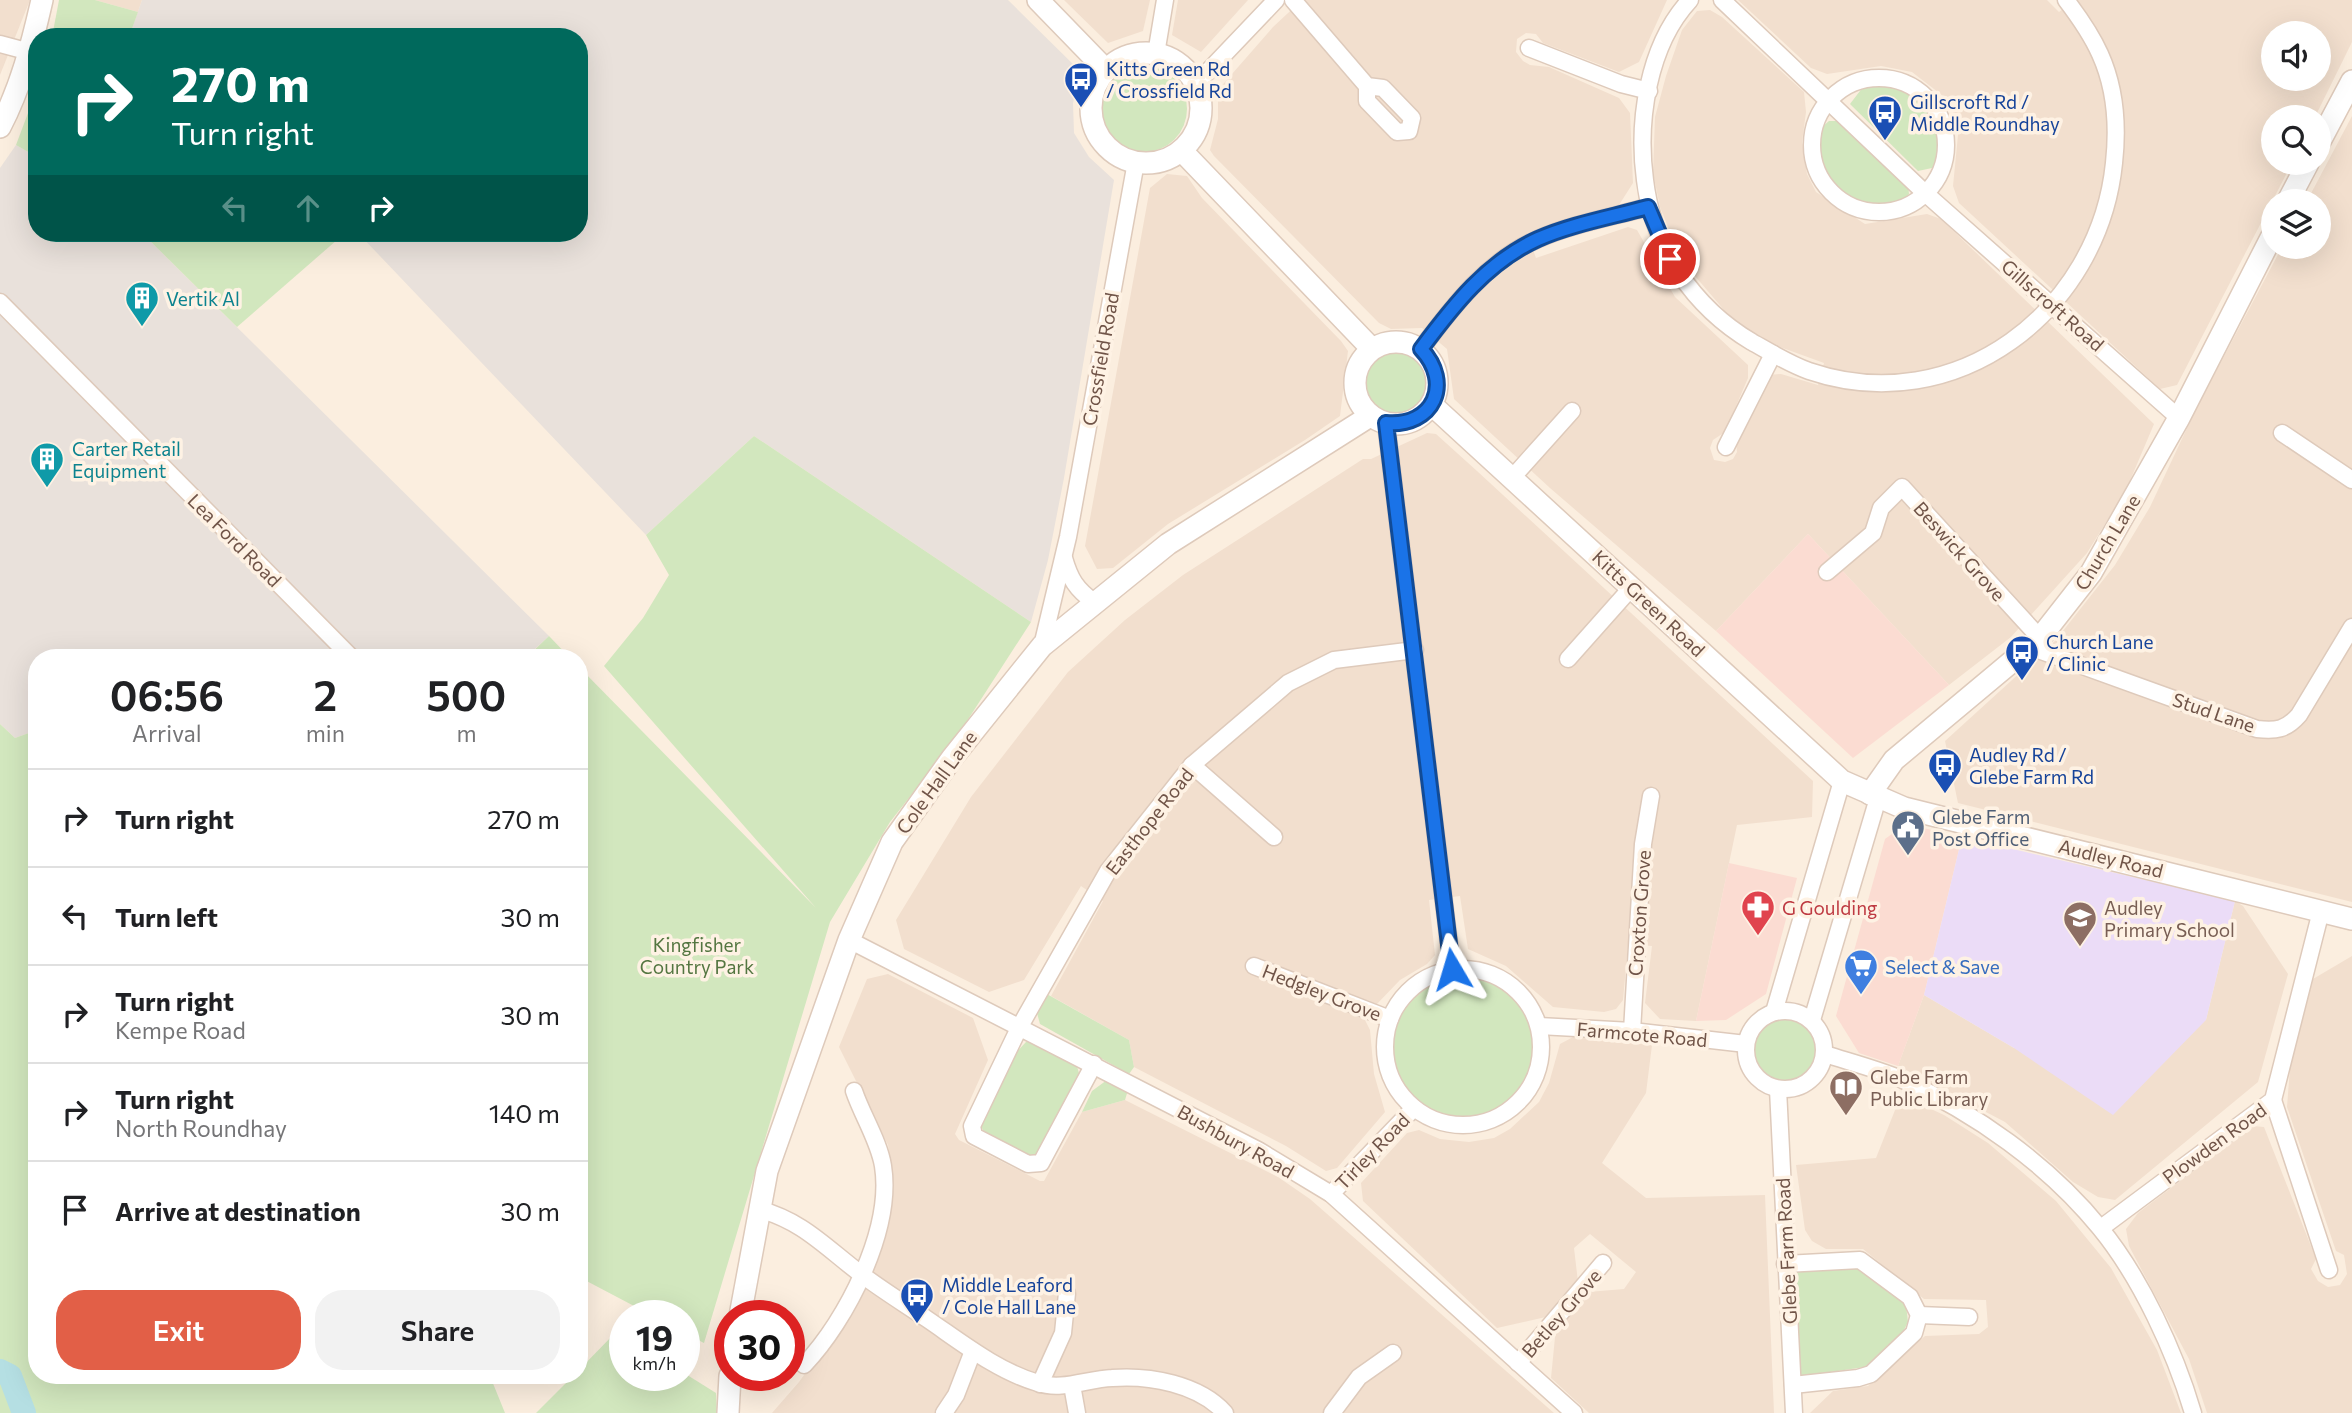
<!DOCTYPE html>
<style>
body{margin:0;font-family:Commissioner,sans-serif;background:#f2f2f2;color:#202124;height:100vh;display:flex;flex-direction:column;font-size:26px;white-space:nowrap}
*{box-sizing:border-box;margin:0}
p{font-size:23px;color:#757577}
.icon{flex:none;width:38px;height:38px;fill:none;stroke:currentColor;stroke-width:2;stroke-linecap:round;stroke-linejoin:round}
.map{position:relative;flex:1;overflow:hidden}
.drawer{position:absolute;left:28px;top:649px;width:560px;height:735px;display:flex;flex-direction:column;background:#fff;border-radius:28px;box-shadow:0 7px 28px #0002}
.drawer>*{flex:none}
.hud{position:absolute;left:28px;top:28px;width:560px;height:214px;border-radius:28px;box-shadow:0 7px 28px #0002;background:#00695c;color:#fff;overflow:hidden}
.buttons{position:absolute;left:2261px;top:21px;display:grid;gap:14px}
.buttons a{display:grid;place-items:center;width:70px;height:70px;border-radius:50%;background:#fff;box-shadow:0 7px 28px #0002;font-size:35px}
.speed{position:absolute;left:609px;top:1300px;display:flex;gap:14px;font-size:35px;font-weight:700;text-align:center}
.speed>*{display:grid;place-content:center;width:91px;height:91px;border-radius:50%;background:#fff;box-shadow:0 7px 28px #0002;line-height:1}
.speed small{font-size:18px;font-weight:400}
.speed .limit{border:10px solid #d22;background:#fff;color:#111}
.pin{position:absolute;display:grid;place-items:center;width:60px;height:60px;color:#fff;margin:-30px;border:4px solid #fff;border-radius:50%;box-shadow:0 2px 7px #0007}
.me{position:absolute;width:77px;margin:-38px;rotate:353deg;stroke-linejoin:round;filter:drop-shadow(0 0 5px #0008)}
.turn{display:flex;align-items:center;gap:24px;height:147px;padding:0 28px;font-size:32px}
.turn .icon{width:91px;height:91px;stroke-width:2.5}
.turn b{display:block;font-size:49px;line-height:60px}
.lanes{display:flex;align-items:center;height:66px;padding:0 28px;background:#0003;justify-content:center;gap:35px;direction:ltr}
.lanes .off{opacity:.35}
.eta{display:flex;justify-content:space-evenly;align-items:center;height:119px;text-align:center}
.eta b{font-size:42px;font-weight:600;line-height:49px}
.button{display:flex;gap:14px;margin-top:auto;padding:14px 28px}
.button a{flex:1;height:80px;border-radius:28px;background:#e25f47;color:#fff;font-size:28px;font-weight:600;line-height:80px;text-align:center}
.button a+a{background:#f2f2f2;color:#202124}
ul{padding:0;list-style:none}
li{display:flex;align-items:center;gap:21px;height:98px;padding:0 28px;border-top:2px solid #e0e0e0}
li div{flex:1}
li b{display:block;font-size:26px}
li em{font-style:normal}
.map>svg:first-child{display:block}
.residential{fill:#f2dfce;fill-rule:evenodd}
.commercial{fill:#fbdcd2}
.industrial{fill:#e9e1db}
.education{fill:#ebdcf7}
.green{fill:#d2e7be}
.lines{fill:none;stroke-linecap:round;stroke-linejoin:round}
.river{stroke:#b5dfe3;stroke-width:24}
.minor-casing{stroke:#decabb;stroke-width:19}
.tertiary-casing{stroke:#decabb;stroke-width:24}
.minor{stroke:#fff;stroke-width:16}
.tertiary{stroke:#fff;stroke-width:21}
.route-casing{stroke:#114b97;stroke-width:18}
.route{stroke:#1a73e8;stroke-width:12}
.labels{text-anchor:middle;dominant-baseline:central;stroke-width:7;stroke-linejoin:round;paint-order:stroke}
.transit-label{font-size:19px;fill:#164399;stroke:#fef2e4;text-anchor:start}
.culture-label{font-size:19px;fill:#0d838f;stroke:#fef2e4;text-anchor:start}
.street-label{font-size:19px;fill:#705448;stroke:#fef2e4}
.service-label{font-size:19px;fill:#4e5e75;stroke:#fef2e4;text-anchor:start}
.health-label{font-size:19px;fill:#be3a42;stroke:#fef2e4;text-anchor:start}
.education-label{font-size:19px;fill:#785e54;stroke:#fef2e4;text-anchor:start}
.park-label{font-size:19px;fill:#547641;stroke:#fef2e4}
.shop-label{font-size:19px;fill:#366cbe;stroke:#fef2e4;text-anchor:start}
</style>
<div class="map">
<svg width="2352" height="1413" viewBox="0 0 2352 1413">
<rect width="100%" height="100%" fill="#fbeedf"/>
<g class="residential">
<polygon points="0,0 30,0 0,75"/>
<polygon points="95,0 142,0 138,12"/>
<polygon points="1064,0 1150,0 1143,31 1108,43"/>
<polygon points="1178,0 1248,0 1201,52 1172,35"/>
<polygon points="1302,0 1667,0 1639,62 1619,72 1543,43 1536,34 1526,33 1517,39 1516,52 1523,61 1530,65 1549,67 1619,98 1630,113 1633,183 1619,205 1527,233 1536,258 1628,227 1637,230 1675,297 1748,365 1748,378 1725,432 1713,440 1710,448 1714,460 1725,462 1733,459 1737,452 1736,442 1768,375 1781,374 1818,385 1824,363 1777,346 1736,324 1695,276 1676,247 1660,207 1653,173 1655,117 1666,76 1682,30 1697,11 1710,10 1722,17 1804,92 1806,112 1802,142 1807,174 1816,192 1865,224 1927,214 1941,219 2154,424 2126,490 2087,553 2011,637 1949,685 1808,534 1716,631 1550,488 1454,399 1447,349 1422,328 1391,329 1379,323 1214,156 1210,150 1218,119 1218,90 1273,27"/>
<path d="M1738,0H2047L2059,12L2075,0H2352V42L2315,117H2273V163H2292L2177,385L2160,389L1959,203L1953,186L1958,135L1953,112L1943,96L1912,72L1881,66L1827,74L1811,68ZM2273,33H2319V79H2273Z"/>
<polygon points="2352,116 2352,902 1958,803 1945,741 2055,641 2115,565 2150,507 2195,411 2282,247 2319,247 2319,201 2307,201"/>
<polygon points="1167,174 1187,176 1202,198 1341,341 1348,351 1340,416 1305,440 1168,524 1113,568 1097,569 1085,546 1150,188"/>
<polygon points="1427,433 1436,434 1477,471 1813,781 1812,817 1737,825 1696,1021 1660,1019 1645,1003 1652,946 1628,944 1623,1000 1616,1009 1604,1012 1553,1007 1506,966 1468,949 1460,896 1429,900 1435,955 1427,964 1400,980 1375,1006 1368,1005 1365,1020 1370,1030 1374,1074 1385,1112 1337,1168 1326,1171 1286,1146 1134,1067 1129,1040 1051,996 1103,901 1081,886 1024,980 989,992 904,949 896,920 971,797 1068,672 1125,620 1183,575 1363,459 1371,459"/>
<polygon points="2235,901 2243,906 2288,974 2258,1082 2115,1200 2098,1197 2073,1182 2005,1122 1898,1066 1924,995 2014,1048 2206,1020"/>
<polygon points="2352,956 2352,1413 2207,1413 2189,1359 2129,1246 2126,1229 2138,1213 2253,1126 2264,1127 2316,1259 2311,1269 2318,1281 2328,1287 2340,1285 2347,1274 2344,1255 2336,1251 2287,1107 2290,1068 2313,979"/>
<polygon points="888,974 973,1018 988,1060 955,1134 959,1140 1040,1181 1044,1181 1082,1112 1125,1100 1278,1177 1310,1199 1554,1413 772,1413 799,1382 864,1292 894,1188 888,1145 839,1047 867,979"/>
<polygon points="1575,1036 1652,1045 1646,1093 1602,1163 1646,1198 1765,1195 1774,1413 1589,1413 1551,1378 1556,1327 1588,1292 1624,1289 1636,1272 1590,1234 1574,1248 1578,1282 1550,1316 1497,1328 1363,1201 1361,1183 1407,1133 1419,1130 1440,1139 1469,1142 1494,1138 1510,1129 1539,1102 1549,1083 1560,1044"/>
<polygon points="1901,1095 1944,1115 1988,1143 2056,1201 2111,1268 2157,1350 2181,1413 1810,1413 1833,1391 1868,1386 1925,1336 1979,1334 1988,1327 1986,1300 1924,1299 1863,1249 1826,1249 1812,1241 1805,1230 1796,1165 1876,1158"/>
</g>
<g class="commercial">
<polygon points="1808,534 1949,685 1853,758 1716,631"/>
<polygon points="1906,824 1962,837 1924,995 1898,1066 1859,1053 1836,1016 1885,839"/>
<polygon points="1729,863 1797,878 1766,994 1726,1020 1696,1021"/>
</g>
<g class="industrial">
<polygon points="142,0 1008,0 1078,69 1080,77 1073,103 1074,133 1089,157 1114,180 1064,478 1048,560 1031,622 754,436 646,535 358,233 579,233 579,37 129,37"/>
<polygon points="16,145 37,157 37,233 142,233 549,636 525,658 37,658 37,730 15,738 0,724 0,168"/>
</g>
<polygon class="education" points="1962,837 2235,901 2206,1020 2113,1115 2014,1048 1924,995"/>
<g class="green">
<polygon points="59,0 95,0 138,12 129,37 52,37"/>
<circle cx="1144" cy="109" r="43"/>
<path d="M1886,84C1928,97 1940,117 1938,161L1932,168L1918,171L1850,104L1863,87Z"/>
<polygon points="37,89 37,157 16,145"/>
<path d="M1829,121H1839L1908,184L1909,194C1871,239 1778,161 1829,121Z"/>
<polygon points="142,233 345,233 237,327"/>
<circle cx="1396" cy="382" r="31"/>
<polygon points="754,436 1031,622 956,738 890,822 830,922 704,1343 684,1333 684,1316 653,1316 579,1277 579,667 816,908 604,666 643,618 669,575 646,535"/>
<polygon points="549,636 570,658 526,658"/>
<polygon points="0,724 15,738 37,730 37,1376 490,1376 505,1413 0,1413"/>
<circle cx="1463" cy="1047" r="71"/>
<polygon points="1045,993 1129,1040 1134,1067 1129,1074 1040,1024 1037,1013"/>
<circle cx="1785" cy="1051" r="32"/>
<polygon points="1026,1042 1035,1042 1076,1063 1079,1073 1040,1153 1031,1157 986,1135 979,1123 1013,1056"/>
<polygon points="1107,1080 1128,1090 1125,1100 1082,1112 1092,1091"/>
<polygon points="1855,1265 1906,1305 1908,1322 1904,1330 1865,1367 1796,1377 1789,1269"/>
<polygon points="616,1332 625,1337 625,1376 684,1373 716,1393 717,1413 536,1413 573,1376 579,1376 579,1370"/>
</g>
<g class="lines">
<polyline class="river" points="0,1371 10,1376 24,1413"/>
<g class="minor-casing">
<g id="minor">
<polyline points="1293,0 1367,86 1383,88 1412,118 1409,131 1397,132 1367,101 1367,86"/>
<path d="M1690,0C1648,45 1637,121 1645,180C1653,248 1693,307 1752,342C1770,352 1789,364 1809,371C1956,421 2099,311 2114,163C2118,127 2115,87 2100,54C2091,34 2079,17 2066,0"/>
<polyline points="1722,0 1925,193 2179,418"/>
<polyline points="0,44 30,52"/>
<polyline points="1529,48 1621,84 1649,91"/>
<polyline points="1156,54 1165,0"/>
<circle cx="1879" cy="145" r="67"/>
<polyline points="1195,85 1276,0"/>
<polyline points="0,302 352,658"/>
<path d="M1421,349C1453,306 1487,261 1538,239C1572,224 1612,217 1648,207"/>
<polyline points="1386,423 1452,969"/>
<polyline points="2282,433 2352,480"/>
<polyline points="1726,447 1773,354"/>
<polyline points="1512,478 1572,411"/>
<path d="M1064,558C1070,579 1076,589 1094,602"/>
<polyline points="1827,572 1873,533 1881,508 1902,487 2040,638"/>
<polyline points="1042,646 1068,537 1136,162"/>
<path d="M2030,647L2257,729C2276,731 2286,730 2299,715L2352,627"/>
<polyline points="1568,659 1632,587"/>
<polyline points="1192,765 1274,837"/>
<polyline points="849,940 1258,1150 1331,1194 1574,1413"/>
<polyline points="1254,966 1390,1019"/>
<circle cx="1463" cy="1047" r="78"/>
<circle cx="1785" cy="1050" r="39"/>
<polyline points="1774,1012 1842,781"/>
<polyline points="1812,1020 1878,798"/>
<polyline points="1539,1026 1632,1031 1746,1044"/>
<polyline points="1632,1031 1643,844 1651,796"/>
<path d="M1825,1054C1850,1062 1877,1069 1901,1079C1975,1113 2048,1164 2100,1228C2141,1278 2175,1352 2193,1413"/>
<polyline points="1094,1064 1041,1163 1028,1164 974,1136 972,1126 1019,1028 1108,871 1192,765 1288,683 1334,660 1415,650"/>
<polyline points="1778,1089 1794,1413"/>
<polyline points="2273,1100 2329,1270"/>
<polyline points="1331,1194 1414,1108"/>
<path d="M758,1209C803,1221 825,1247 861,1274C882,1290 905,1304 927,1319C961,1342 997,1371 1038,1383C1062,1391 1087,1379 1112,1378C1149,1375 1199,1384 1225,1413"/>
<polyline points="2101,1228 2273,1100 2321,911"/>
<polyline points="1785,1264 1860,1260 1910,1297 1919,1315 1914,1333 1871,1374 1858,1378 1793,1385"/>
<polyline points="1919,1315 1969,1317"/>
<polyline points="1518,1363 1603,1263"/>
<path d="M804,1365C847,1320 893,1229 883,1166C879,1141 862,1115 854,1091"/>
<polyline points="1040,1384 1063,1333 1067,1293"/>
<polyline points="1072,1385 1077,1413"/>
<polyline points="944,1413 956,1395 973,1351"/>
<polyline points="1332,1413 1359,1377 1393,1353"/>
</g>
</g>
<g class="tertiary-casing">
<g id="tertiary">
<polyline points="1038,0 1106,70"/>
<circle cx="1146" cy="108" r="55"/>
<path d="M0,127C21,87 32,44 42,0"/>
<polyline points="2319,143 2352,81"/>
<polyline points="1182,151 1372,349"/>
<polyline points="2288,201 2308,163"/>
<circle cx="1396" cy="383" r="41"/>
<polyline points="1432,405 1842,781 1904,808 2352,919"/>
<polyline points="1870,794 1894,760 2040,638 2091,573 2179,418 2273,234"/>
<polyline points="740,1316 767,1171 849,940 892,842 952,758 1042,646 1168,544 1370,416"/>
<polyline points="728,1413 730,1376"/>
</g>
</g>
<use href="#minor" class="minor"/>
<use href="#tertiary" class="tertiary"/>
</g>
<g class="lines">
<g class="route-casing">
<path id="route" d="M1452,969L1386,423C1434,427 1453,383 1421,349C1453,306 1487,262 1538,239C1572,224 1612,217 1648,207L1670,259"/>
</g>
<use href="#route" class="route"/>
</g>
<defs>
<g id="bus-pin" transform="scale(1.75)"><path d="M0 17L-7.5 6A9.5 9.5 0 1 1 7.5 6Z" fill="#1a4fb4" stroke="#fef2e4"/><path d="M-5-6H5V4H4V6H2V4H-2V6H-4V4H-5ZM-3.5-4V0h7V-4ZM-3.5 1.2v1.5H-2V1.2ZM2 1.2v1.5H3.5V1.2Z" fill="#fff"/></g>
<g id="building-pin" transform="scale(1.75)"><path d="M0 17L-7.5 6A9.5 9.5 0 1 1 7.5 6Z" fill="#0f9aa8" stroke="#fef2e4"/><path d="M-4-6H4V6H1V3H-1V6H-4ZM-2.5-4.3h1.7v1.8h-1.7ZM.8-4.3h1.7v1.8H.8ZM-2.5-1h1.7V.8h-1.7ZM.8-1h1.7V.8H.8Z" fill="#fff"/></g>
<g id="civic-pin" transform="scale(1.75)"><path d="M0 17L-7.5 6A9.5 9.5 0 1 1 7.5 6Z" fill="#5c6f8a" stroke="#fef2e4"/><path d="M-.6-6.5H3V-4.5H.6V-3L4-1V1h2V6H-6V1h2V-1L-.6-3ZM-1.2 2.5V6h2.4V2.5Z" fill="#fff"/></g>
<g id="pharmacy-pin" transform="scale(1.75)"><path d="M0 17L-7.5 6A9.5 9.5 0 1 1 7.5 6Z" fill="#e0444e" stroke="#fef2e4"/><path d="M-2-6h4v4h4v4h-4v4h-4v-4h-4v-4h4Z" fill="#fff"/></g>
<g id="school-pin" transform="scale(1.75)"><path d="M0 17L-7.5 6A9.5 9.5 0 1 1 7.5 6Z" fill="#8d6e63" stroke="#fef2e4"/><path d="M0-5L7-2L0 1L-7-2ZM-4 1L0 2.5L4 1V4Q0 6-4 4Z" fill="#fff"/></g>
<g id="supermarket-pin" transform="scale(1.75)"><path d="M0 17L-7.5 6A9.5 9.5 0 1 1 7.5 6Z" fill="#3f7fe0" stroke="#fef2e4"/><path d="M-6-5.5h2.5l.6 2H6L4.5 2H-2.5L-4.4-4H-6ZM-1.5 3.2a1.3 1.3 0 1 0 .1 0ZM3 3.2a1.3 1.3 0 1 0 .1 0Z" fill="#fff"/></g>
<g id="library-pin" transform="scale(1.75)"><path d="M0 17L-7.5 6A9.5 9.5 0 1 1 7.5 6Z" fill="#8d6e63" stroke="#fef2e4"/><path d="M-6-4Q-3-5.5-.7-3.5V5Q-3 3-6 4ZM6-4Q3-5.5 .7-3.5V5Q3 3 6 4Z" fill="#fff"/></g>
</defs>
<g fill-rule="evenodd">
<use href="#bus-pin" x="1081" y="79"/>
<use href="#bus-pin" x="1885" y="112"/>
<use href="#building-pin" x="142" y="298"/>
<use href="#building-pin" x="47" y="459"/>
<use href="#bus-pin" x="2022" y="652"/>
<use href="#bus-pin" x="1945" y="765"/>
<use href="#civic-pin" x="1908" y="827"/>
<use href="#pharmacy-pin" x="1758" y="907"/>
<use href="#school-pin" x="2080" y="918"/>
<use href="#supermarket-pin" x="1861" y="966"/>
<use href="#library-pin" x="1846" y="1087"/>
<use href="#bus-pin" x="917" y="1295"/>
</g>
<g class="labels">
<g class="transit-label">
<text x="1106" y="68">Kitts Green Rd<tspan x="1106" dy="22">/ Crossfield Rd</tspan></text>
<text x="1910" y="101">Gillscroft Rd /<tspan x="1910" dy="22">Middle Roundhay</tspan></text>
<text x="2046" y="641">Church Lane<tspan x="2046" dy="22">/ Clinic</tspan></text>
<text x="1969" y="754">Audley Rd /<tspan x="1969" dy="22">Glebe Farm Rd</tspan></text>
<text x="942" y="1284">Middle Leaford<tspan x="942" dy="22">/ Cole Hall Lane</tspan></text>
</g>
<g class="culture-label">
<text x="166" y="298">Vertik Al</text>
<text x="72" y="448">Carter Retail<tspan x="72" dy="22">Equipment</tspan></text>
</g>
<g class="street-label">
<text transform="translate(2053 305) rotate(41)">Gillscroft Road</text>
<text transform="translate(1100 359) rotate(-80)">Crossfield Road</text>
<text transform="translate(235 540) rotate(45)">Lea Ford Road</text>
<text transform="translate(2107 542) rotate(-59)">Church Lane</text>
<text transform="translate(1960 551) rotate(48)">Beswick Grove</text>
<text transform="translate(1649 603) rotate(43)">Kitts Green Road</text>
<text transform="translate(2214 712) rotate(19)">Stud Lane</text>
<text transform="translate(936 782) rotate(-54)">Cole Hall Lane</text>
<text transform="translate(1149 821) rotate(-52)">Easthope Road</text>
<text transform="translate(2111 858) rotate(14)">Audley Road</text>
<text transform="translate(1639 913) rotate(-86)">Croxton Grove</text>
<text transform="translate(1322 992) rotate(21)">Hedgley Grove</text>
<text transform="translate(1642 1034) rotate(5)">Farmcote Road</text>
<text transform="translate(1236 1141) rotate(29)">Bushbury Road</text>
<text transform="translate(2214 1143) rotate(-36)">Plowden Road</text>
<text transform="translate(1372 1151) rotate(-46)">Tirley Road</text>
<text transform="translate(1786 1251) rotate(-93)">Glebe Farm Road</text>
<text transform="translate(1561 1313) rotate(-49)">Betley Grove</text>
</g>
<g class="service-label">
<text x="1932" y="816">Glebe Farm<tspan x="1932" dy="22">Post Office</tspan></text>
</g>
<g class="health-label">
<text x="1782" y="907">G Goulding</text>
</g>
<g class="education-label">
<text x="2104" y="907">Audley<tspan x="2104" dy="22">Primary School</tspan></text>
<text x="1870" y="1076">Glebe Farm<tspan x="1870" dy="22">Public Library</tspan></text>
</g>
<g class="park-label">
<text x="697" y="944">Kingfisher<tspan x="697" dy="22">Country Park</tspan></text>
</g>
<g class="shop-label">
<text x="1885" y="966">Select &amp; Save</text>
</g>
</g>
</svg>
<div class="buttons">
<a><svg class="icon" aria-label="sound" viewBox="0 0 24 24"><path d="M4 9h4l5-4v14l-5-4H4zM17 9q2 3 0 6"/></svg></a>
<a><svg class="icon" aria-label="search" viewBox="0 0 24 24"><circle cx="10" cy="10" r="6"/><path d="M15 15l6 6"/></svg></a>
<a><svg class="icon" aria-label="layers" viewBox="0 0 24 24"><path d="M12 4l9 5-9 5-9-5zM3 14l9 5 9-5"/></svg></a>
</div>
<div class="speed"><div>19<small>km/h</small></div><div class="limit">30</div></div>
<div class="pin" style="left:1670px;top:259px;background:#d93025"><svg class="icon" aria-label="arrive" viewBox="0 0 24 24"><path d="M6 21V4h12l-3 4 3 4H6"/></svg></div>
<svg class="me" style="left:1452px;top:969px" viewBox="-20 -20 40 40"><path d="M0-17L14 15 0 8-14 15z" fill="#1a73e8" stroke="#fff" stroke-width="4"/></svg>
<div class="hud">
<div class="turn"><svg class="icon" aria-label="right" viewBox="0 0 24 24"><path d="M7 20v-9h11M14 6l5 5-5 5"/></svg><div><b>270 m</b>Turn right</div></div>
<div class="lanes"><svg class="icon off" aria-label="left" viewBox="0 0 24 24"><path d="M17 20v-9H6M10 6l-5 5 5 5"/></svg><svg class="icon off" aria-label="ahead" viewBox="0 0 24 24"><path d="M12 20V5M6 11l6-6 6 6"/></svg><svg class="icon" aria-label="right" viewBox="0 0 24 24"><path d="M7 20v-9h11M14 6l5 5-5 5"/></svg></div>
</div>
<section class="drawer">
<div class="eta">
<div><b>06:56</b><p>Arrival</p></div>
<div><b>2</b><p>min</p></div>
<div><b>500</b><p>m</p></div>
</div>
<ul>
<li><svg class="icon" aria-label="right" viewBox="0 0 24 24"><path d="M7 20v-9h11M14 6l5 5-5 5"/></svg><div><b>Turn right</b></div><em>270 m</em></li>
<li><svg class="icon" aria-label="left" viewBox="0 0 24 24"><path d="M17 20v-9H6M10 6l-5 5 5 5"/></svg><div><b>Turn left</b></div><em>30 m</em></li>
<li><svg class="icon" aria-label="right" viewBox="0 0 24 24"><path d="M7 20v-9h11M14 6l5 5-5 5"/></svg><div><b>Turn right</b><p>Kempe Road</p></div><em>30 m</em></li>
<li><svg class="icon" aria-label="right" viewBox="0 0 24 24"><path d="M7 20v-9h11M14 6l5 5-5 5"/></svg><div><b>Turn right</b><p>North Roundhay</p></div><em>140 m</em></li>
<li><svg class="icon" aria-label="arrive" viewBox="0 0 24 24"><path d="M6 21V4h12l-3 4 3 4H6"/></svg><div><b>Arrive at destination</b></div><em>30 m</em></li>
</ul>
<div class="button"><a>Exit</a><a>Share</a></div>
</section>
</div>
